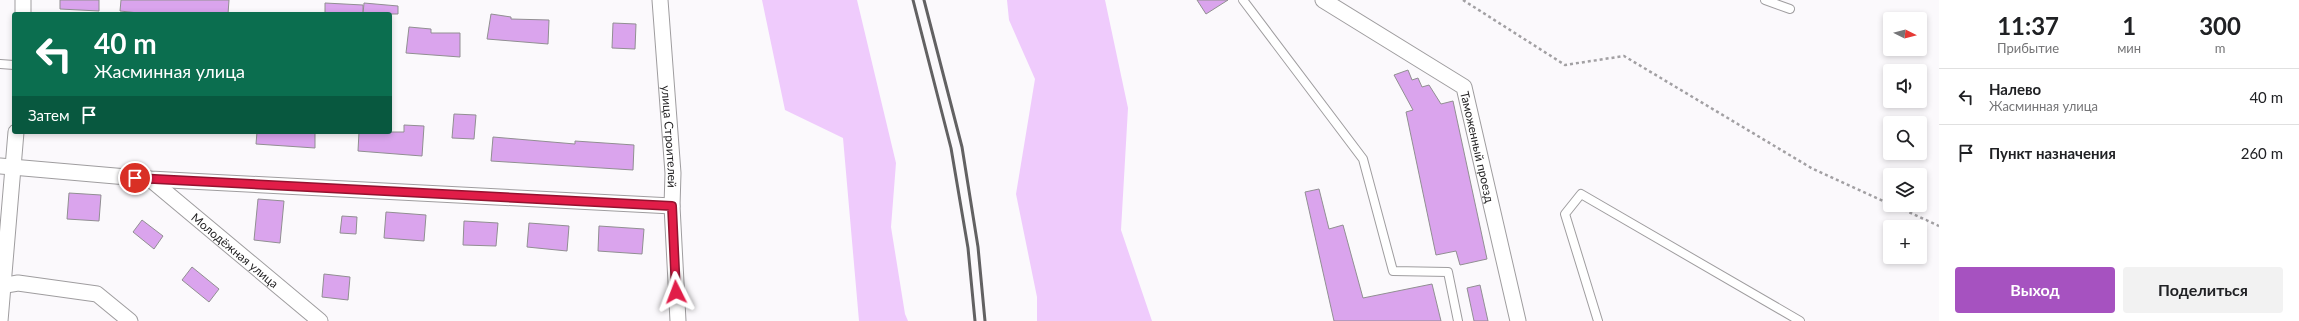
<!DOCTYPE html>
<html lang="ru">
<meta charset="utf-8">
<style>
body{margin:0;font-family:Lato,sans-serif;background:#f2f2f2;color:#202124;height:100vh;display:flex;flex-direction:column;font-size:15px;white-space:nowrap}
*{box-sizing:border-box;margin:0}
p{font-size:13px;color:#757577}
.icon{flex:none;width:22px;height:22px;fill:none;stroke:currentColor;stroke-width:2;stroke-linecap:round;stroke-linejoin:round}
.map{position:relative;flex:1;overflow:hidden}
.drawer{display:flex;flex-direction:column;background:#fff;width:360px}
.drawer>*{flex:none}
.guide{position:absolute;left:12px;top:12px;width:380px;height:122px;border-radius:4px;box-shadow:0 2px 6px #0003;background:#0b6e4f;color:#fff;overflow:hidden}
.needle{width:26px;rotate:96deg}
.tools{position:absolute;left:1883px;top:12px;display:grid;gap:8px}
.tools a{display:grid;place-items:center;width:44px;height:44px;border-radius:4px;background:#fff;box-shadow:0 2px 6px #0003;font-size:20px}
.pin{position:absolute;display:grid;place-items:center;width:34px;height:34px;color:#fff;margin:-17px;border:2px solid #fff;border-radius:50%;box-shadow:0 1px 4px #0007}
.me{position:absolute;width:44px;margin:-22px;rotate:357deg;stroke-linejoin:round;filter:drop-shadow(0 0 3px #0008)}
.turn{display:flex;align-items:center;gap:14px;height:84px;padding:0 16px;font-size:18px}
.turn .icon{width:52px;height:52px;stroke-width:2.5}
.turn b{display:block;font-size:28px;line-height:34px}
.then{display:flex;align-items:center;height:38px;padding:0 16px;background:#0003;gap:8px;font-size:15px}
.eta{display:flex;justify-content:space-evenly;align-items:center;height:68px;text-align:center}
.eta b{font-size:24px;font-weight:700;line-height:28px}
.primary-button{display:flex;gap:8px;margin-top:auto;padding:8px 16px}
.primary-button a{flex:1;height:46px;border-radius:4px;background:#a652c0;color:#fff;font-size:16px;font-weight:700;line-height:46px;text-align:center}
.primary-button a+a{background:#f2f2f2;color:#202124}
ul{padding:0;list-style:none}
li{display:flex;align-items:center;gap:12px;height:56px;padding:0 16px;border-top:1px solid #e0e0e0}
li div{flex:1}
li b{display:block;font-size:15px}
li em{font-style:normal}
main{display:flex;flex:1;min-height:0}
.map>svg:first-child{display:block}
.green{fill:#efcbfc}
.building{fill:#daa4ed;stroke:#918f92}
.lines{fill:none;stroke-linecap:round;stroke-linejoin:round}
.lane-casing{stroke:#9f9d9f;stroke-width:10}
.street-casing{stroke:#9f9d9f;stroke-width:17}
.path{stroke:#a2a0a3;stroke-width:2.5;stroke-dasharray:3 3;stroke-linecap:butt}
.lane{stroke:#fff;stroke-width:8}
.street{stroke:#fff;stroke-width:15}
.rail{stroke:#626162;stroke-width:3}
.route-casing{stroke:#92132f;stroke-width:10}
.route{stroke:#e11d48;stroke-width:7}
.labels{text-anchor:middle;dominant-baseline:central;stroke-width:3;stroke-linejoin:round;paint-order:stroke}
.street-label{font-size:12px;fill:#242324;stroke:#fff}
</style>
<main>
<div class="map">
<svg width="1939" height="321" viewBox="0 0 1939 321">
<rect width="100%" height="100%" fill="#fbf9fc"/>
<g class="green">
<polygon points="762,0 857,0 896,163 891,227 905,314 908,321 859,321 843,138 785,110"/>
<polygon points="1007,0 1105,0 1128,108 1121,230 1152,321 1037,321 1037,297 1016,194 1035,79 1009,20"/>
</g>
<g class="building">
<polygon points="60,0 99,0 99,11 60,9"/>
<polygon points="121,0 229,0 228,14 148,14 120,11"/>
<polygon points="1197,0 1228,0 1206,14"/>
<polygon points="325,3 363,5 363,14 325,14"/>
<polygon points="364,3 398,6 398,14 363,14"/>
<polygon points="491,14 511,17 511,19 549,20 548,44 487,39"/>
<polygon points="613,23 636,24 635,49 612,48"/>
<polygon points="409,27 431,29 431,33 460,33 460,57 406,53"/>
<polygon points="1408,70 1412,80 1418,78 1422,87 1429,85 1441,104 1453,101 1487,259 1460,265 1456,251 1436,255 1406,112 1413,110 1394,75"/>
<polygon points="454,114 476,115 474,139 452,138"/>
<polygon points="404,125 424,126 422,156 358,151 359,132 404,132"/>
<polygon points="257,132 315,132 315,148 256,144"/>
<polygon points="493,137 575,144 575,141 634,145 633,170 491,161"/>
<polygon points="1319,189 1329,229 1343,225 1363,298 1432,284 1441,321 1334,321 1305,192"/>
<polygon points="69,193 101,195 99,221 67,219"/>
<polygon points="258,199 284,201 280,243 254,240"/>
<polygon points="386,212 426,215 424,241 384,238"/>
<polygon points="342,216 357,217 356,234 340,233"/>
<polygon points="142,220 163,236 154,249 133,232"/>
<polygon points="464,221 498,223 496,246 463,245"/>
<polygon points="529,223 569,226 567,251 527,247"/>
<polygon points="599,226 644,229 642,254 598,251"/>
<polygon points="192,267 219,289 209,302 182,280"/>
<polygon points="324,274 350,277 348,300 322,297"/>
<polygon points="1480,285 1488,321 1474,321 1467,288"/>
</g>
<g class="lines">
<g class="lane-casing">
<g id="lane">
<polyline points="1243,0 1363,159 1393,271 1448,272 1458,321"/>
<polyline points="1765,0 1790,9"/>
<polyline points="0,64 14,65"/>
<polyline points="1598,321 1565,214 1581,194 1800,321"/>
</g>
</g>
<g class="street-casing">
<g id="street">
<path id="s1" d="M660,0L673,173L672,206L678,321"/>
<path id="s2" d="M1323,0L1464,87L1518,321"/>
<polyline points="23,14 23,0"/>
<polyline points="0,166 150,179 672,206"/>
<path id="s3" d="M150,179L320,321"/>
<polyline points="0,286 18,283 97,294 130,321"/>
<polyline points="0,321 16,132"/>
</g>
</g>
<g class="path">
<polyline points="1463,0 1565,65 1624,56 1813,169 1890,204"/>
<polyline points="1893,205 1939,226"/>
</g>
<use href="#lane" class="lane"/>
<use href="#street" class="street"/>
<g class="rail">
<polyline points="913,0 951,148 968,248 975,321"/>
<polyline points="924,0 962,147 978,247 985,321"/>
</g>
</g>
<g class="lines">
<g class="route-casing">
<polyline id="route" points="135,178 672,206 676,292"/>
</g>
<use href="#route" class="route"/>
</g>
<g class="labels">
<g class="street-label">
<text stroke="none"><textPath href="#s1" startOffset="137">улица Строителей</textPath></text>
<text stroke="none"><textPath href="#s2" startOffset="227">Таможенный проезд</textPath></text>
<text stroke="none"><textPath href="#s3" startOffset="111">Молодёжная улица</textPath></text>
</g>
</g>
</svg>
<div class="tools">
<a><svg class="needle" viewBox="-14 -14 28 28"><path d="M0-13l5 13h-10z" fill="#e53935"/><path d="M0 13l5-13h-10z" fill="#757577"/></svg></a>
<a><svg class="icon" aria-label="sound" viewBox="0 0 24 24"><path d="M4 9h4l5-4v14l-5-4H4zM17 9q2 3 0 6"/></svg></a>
<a><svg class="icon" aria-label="search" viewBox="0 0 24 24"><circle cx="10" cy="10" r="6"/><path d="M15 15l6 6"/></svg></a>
<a><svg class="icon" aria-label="layers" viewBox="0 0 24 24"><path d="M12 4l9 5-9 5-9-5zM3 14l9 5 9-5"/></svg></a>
<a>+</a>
</div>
<div class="pin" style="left:135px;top:178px;background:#d93025"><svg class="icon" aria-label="arrive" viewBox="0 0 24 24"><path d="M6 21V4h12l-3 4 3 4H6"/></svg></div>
<svg class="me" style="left:676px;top:292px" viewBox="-20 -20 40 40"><path d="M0-17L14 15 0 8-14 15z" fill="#e11d48" stroke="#fff" stroke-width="4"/></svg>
<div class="guide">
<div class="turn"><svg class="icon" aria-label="left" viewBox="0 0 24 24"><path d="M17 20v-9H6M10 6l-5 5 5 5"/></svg><div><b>40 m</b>Жасминная улица</div></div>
<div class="then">Затем<svg class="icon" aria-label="arrive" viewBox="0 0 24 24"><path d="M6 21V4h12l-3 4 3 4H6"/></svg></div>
</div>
</div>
<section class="drawer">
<div class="eta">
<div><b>11:37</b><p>Прибытие</p></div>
<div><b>1</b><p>мин</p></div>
<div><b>300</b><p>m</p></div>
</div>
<ul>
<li><svg class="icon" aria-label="left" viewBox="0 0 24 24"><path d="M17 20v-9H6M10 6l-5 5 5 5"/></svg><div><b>Налево</b><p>Жасминная улица</p></div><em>40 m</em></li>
<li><svg class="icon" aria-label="arrive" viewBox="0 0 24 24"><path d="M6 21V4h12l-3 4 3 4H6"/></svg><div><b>Пункт назначения</b></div><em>260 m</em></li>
</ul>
<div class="primary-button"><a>Выход</a><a>Поделиться</a></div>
</section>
</main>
